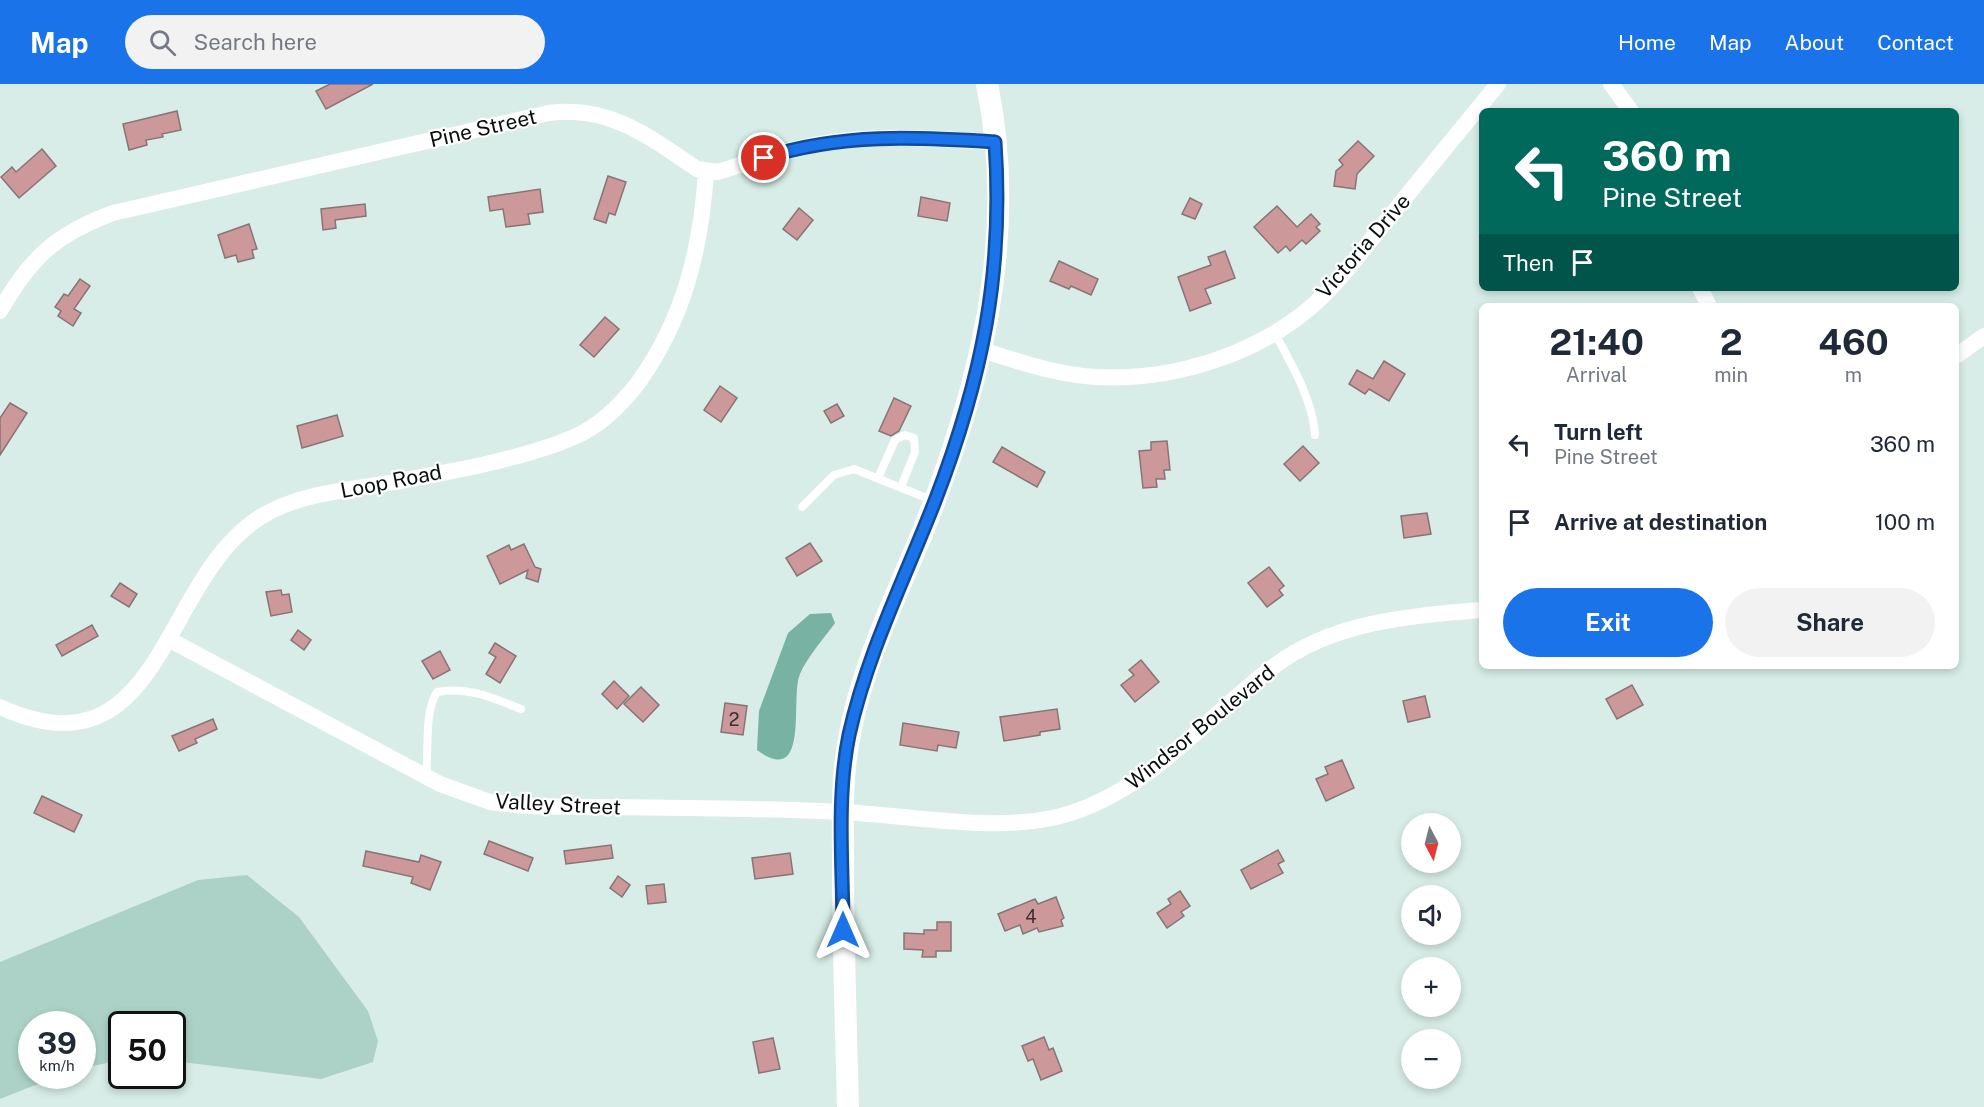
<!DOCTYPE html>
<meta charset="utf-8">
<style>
body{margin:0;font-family:"Public Sans",sans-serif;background:#f2f2f3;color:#1f2937;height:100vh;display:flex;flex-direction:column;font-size:22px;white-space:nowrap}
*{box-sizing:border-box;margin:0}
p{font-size:20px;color:#747a83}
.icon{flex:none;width:33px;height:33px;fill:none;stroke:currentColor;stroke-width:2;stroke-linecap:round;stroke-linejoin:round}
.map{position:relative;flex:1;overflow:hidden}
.sheet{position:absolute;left:1479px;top:219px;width:480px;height:366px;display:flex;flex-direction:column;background:#fff;border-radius:9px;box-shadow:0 3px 9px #0003}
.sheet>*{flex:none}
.guide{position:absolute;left:1479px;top:24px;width:480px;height:183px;border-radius:9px;box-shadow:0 3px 9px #0003;background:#00695c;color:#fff;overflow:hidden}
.needle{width:39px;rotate:173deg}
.fabs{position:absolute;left:1401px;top:729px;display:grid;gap:12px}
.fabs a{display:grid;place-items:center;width:60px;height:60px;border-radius:50%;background:#fff;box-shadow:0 3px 9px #0003;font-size:30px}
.speed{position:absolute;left:18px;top:927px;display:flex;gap:12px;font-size:30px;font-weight:700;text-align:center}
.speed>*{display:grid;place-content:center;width:78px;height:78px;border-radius:50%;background:#fff;box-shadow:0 3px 9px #0003;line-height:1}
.speed small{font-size:15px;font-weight:400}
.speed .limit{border:3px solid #111;border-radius:9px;background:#fff;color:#111}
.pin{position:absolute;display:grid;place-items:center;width:51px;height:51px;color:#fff;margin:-26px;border:3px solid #fff;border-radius:50%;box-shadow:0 2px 6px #0007}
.me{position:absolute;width:66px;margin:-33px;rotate:0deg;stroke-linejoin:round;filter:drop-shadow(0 0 4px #0008)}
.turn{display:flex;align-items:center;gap:21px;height:126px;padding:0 24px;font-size:27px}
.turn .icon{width:78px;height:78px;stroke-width:2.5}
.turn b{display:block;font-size:42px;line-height:51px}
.then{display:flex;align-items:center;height:57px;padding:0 24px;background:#0003;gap:12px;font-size:22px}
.eta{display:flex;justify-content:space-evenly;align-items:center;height:102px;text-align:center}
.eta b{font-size:36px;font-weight:700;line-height:42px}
.cta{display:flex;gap:12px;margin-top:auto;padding:12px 24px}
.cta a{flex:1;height:69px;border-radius:36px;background:#1a73e8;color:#fff;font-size:24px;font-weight:700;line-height:69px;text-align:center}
.cta a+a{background:#f2f2f3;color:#1f2937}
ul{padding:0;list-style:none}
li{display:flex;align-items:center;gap:18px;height:78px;padding:0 24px}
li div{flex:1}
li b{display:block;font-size:22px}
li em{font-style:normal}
header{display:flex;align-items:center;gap:36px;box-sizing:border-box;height:84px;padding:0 30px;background:#1a73e8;color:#fff}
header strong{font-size:28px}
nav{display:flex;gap:33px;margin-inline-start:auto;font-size:21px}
.search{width:420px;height:54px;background:#f2f2f3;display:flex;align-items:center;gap:15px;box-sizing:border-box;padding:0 21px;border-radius:33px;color:#747a83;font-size:22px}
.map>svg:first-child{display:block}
.green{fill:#acd2c7}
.water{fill:#78b2a3}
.building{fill:#cd9899;stroke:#887475;stroke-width:1.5}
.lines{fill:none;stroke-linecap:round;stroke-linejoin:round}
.service{stroke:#fff;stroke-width:8}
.minor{stroke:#fff;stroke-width:16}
.secondary{stroke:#fff;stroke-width:22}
.route-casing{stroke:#114b97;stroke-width:15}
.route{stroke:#1a73e8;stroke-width:10}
.labels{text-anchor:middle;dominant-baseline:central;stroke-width:4.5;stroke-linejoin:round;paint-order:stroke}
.number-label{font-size:18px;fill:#393130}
.street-label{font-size:21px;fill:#080f0d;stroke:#fff}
</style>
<header>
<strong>Map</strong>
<div class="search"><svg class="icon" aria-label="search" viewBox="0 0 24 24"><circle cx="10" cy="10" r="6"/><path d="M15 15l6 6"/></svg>Search here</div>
<nav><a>Home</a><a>Map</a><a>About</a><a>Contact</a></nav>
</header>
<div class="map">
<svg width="1984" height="1023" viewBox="0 0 1984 1023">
<rect width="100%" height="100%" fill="#d8ede7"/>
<polygon class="green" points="247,791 299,833 368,927 378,957 373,978 321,995 173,977 172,940 122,940 121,976 83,984 82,940 32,940 32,992 58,992 0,1015 0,878 198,796"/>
<path class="water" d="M831,529L835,539C825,553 804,577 799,593C791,618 809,704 757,666L759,627L788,549L810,530Z"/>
<g class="building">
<polygon points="330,0 373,0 326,25 316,7"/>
<polygon points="177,27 181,46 162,50 163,53 146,56 147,61 129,66 123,40"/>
<polygon points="1358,57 1374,72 1357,90 1355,105 1334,102 1336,87 1343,81 1339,76"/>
<polygon points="42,65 56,82 19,114 1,93 12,83 16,88"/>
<polygon points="608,92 626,98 615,131 609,129 606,139 594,135"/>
<polygon points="540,105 543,128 528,130 530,140 506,143 503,125 490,127 488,113"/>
<polygon points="921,113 950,119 947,137 918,132"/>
<polygon points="1190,114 1202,120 1195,135 1182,130"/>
<polygon points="365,120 366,132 335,136 336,144 323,146 321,125"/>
<polygon points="1277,122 1297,143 1311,130 1320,140 1316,143 1320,147 1306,160 1302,156 1290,167 1286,162 1278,169 1254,143"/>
<polygon points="799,124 813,136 797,156 783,145"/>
<polygon points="249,140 257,165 252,166 254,174 238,178 236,171 225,174 218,151"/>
<polygon points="1225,167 1235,194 1205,205 1211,219 1190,227 1178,193 1211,181 1208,173"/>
<polygon points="1059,177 1098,195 1091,211 1071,202 1069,205 1050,197"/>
<polygon points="80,195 90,202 74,225 81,229 73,242 58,232 61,227 55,223 64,210 68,212"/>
<polygon points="605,233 619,245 594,273 580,261"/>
<polygon points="1384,277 1405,290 1389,317 1369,305 1365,310 1349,300 1357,286 1373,295"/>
<polygon points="720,302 737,314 721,338 704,326"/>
<polygon points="894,314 911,322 899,347 891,352 879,347"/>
<polygon points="10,319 27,329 0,371 0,334"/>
<polygon points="837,320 844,332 831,339 824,327"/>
<polygon points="337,331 343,352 302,364 297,342"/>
<polygon points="1167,357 1170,386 1164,386 1165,395 1156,395 1157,403 1143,404 1139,367 1151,366 1151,358"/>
<polygon points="1303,362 1319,379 1300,397 1284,380"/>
<polygon points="1002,363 1045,388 1037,403 993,378"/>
<polygon points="1427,429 1431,450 1404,454 1401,432"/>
<polygon points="810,459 822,477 797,492 786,474"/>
<polygon points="524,460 535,483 541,485 538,498 526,494 528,486 500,500 487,472 509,461 511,466"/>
<polygon points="1269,483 1284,502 1279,506 1283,511 1267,523 1248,499"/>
<polygon points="120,499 137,510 129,523 111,512"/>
<polygon points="281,506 282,511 289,510 292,528 271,532 266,508"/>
<polygon points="92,541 98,552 62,572 56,561"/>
<polygon points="298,546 311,556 304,566 291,556"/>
<polygon points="495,559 516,572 500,599 486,590 496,573 489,569"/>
<polygon points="440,567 450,586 433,595 422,577"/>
<polygon points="1141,576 1159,598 1135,618 1121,601 1134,591 1129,586"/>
<polygon points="614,597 629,612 617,625 602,610"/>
<polygon points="1632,601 1643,621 1617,635 1606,615"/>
<polygon points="641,603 659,621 643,638 624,620"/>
<polygon points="1425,612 1430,633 1408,638 1403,617"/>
<polygon points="725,619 747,622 743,651 721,648"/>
<polygon points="1057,625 1060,645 1040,648 1040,651 1004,657 1000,633"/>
<polygon points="213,635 217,645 195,655 197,659 179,667 172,652"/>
<polygon points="903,639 959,648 956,664 938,661 937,667 900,661"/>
<polygon points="1342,676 1354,704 1326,717 1316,695 1328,690 1325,683"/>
<polygon points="42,712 82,731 74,748 34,729"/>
<polygon points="489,757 533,774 528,787 484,770"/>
<polygon points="611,761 613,774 566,780 564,767"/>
<polygon points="1278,766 1284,777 1278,780 1283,789 1251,805 1241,786"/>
<polygon points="366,767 419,778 421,771 441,778 430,806 411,799 413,793 363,782"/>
<polygon points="790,769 793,790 755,795 752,774"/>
<polygon points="618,792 630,801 622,813 610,804"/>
<polygon points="664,800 666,818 648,820 646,802"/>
<polygon points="1180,807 1190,822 1181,828 1184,832 1167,844 1157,829 1171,820 1168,815"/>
<polygon points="1056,813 1064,834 1061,836 1063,842 1039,848 1037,844 1023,850 1020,841 1005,847 998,830 1035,815 1038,820"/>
<polygon points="937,838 951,838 951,867 936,867 936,873 922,873 923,866 904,865 904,849 924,850 924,846 937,846"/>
<polygon points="1044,953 1049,966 1053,964 1062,987 1041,996 1033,975 1028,977 1022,962"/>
<polygon points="773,954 780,985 759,989 753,958"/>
</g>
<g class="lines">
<g class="service">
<path d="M1274,248C1291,279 1313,316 1315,351"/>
<polyline points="878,394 895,356 905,351 914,354 915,368 901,403"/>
<polyline points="802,423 834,391 854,385 934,417"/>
<path d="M426,693C429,668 424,627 437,608C468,602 493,614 521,625"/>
</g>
<g class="minor">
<polyline points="1611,0 1631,27"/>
<polyline points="1700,204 1709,222"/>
<path d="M0,227C30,174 56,150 113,129L549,29C609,21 650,53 697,85L717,88C751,78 785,66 820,60C878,49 936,55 995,58"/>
<path d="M982,266C1020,278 1057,291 1097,293C1176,297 1264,269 1322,213C1348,188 1369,157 1392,130C1427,86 1463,43 1498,0"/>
<polyline points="1956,272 1984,252"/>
<path d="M168,555L440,700L490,718L525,722C631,724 737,723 842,728C911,731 1005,751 1071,729C1152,703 1207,633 1273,583C1333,537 1410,532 1482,526"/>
<path d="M0,623C162,697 160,497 259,434C297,409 350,406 394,398C448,388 524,375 574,353C600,342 621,321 638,299C684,235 701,165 706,88"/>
</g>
<path class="secondary" d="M848,1023C846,942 843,862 843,781C843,739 841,696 849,655C861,584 894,517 921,452C979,308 1019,155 987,0"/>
</g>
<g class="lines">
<g class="route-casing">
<path id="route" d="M764,74C841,49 916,53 995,58C1004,189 982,295 935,417C905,494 867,570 849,651C836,714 843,783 843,846"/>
</g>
<use href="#route" class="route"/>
</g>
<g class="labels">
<g class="number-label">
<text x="734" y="635">2</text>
<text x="1031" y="832">4</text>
</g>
<g class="street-label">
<text transform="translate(483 44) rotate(-13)">Pine Street</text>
<text transform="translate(1363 162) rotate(-49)">Victoria Drive</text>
<text transform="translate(391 397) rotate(-11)">Loop Road</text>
<text transform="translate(1200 643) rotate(-39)">Windsor Boulevard</text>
<text transform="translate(558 720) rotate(3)">Valley Street</text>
</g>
</g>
</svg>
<div class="fabs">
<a><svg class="needle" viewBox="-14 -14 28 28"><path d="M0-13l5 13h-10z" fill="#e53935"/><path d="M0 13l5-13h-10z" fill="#747a83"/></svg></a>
<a><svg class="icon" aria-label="sound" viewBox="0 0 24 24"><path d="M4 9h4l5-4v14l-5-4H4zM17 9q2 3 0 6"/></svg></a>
<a>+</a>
<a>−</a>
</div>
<div class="speed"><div>39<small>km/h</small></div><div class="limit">50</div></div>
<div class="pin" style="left:764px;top:74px;background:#d93025"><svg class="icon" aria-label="arrive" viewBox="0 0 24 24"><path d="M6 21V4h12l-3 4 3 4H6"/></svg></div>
<svg class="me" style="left:843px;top:846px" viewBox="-20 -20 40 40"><path d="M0-17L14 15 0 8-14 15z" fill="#1a73e8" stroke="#fff" stroke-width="4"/></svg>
<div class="guide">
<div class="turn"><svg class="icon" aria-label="left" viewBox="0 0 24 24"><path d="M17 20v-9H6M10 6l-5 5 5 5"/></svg><div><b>360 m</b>Pine Street</div></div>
<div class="then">Then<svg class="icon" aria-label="arrive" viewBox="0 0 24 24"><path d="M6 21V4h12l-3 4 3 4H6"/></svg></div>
</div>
<section class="sheet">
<div class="eta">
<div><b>21:40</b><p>Arrival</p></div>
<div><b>2</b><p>min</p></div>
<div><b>460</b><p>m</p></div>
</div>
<ul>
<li><svg class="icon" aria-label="left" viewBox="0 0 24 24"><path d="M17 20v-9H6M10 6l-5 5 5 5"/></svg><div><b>Turn left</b><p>Pine Street</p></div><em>360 m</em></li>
<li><svg class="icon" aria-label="arrive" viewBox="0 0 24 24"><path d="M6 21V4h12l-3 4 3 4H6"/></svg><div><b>Arrive at destination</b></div><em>100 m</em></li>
</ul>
<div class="cta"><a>Exit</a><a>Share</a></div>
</section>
</div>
